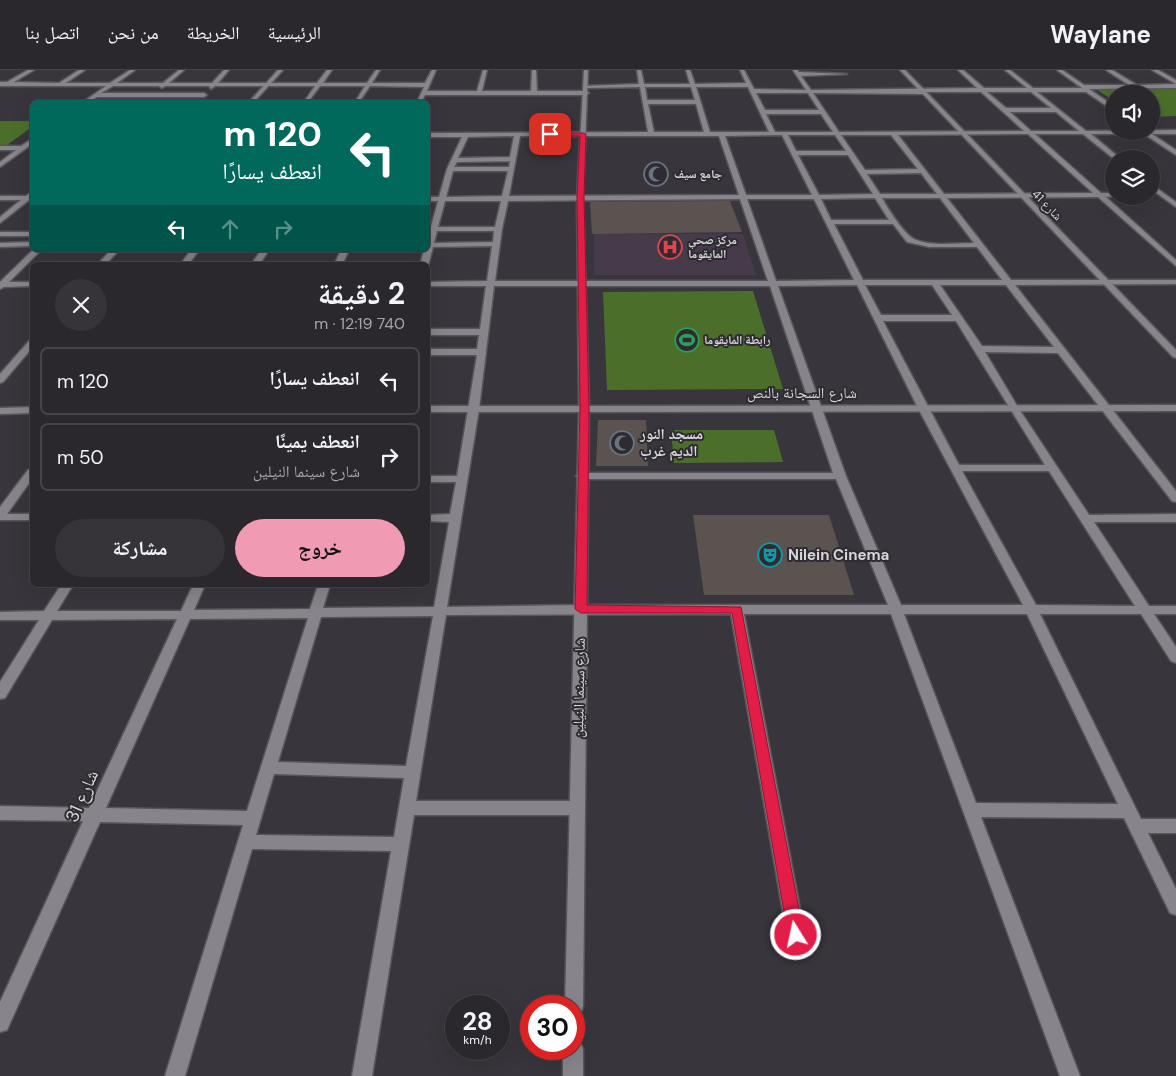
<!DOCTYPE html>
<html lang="ar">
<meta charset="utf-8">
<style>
body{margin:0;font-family:"DM Sans","Noto Naskh Arabic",sans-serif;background:#363439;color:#f1f3f6;direction:rtl;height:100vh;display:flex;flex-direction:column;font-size:19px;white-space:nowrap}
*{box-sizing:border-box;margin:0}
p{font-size:16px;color:#a5a6aa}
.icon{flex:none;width:28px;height:28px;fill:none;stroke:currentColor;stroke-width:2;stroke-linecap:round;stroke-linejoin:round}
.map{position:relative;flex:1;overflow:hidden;direction:ltr}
.sheet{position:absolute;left:30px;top:192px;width:400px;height:325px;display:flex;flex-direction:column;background:#2a282d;border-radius:8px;box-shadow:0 5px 20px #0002,0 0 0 1px #464449;direction:rtl}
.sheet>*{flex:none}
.banner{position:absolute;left:30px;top:30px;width:400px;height:152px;border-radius:8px;box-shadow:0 5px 20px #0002,0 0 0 1px #464449;direction:rtl;background:#00695c;color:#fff;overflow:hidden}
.fabs{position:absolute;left:1105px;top:15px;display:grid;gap:10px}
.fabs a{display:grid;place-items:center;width:55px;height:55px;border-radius:50%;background:#2a282d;box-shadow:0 5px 20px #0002,0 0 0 1px #464449;font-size:25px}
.speed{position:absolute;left:445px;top:925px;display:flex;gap:10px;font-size:25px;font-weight:700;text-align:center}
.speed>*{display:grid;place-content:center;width:65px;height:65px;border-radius:50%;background:#2a282d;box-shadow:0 5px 20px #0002,0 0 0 1px #464449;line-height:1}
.speed small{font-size:12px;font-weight:400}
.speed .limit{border:8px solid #d22;background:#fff;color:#111}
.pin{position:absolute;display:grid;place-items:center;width:42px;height:42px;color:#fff;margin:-21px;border-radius:10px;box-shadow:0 2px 8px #0006}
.me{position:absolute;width:55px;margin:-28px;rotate:350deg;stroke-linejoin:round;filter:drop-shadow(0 0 4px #0008)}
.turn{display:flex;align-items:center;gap:18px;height:105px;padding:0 25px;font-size:22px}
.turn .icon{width:65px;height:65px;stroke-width:2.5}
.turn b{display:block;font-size:35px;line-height:42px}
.lanes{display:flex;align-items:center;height:48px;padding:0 25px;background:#0003;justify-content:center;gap:25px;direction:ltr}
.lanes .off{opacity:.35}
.round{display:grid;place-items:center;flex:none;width:52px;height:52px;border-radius:26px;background:#363439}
.summary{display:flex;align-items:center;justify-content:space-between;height:85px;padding:0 25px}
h1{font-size:30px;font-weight:700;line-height:38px}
.cta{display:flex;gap:10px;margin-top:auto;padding:10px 25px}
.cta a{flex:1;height:58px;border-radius:30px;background:#f19ab3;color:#111;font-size:20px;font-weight:700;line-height:58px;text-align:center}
.cta a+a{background:#363439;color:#f1f3f6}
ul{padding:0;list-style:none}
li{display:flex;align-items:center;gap:15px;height:68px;margin:0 10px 8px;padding:0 15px;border:2px solid #464449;border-radius:8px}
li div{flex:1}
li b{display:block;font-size:19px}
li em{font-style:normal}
header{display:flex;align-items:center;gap:30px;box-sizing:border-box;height:70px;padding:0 25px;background:#2a282d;border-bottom:1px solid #464449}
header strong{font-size:24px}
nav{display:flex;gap:28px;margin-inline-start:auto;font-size:18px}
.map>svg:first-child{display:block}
.medical{fill:#453b4b}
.green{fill:#4b6f2b}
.building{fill:#5a5350}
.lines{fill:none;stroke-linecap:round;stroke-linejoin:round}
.street-casing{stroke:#575559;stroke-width:3}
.secondary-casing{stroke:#575559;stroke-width:3}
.street{fill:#87848b;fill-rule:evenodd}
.secondary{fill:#87848b;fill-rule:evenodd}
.route{fill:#e11d48;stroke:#92132f}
.labels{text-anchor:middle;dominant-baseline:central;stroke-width:4;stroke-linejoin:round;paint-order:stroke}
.far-poi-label{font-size:12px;font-weight:bold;fill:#d6d5d8;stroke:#2e2c32;text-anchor:start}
.far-street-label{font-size:12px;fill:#d6d5d8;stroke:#2e2c32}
.street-label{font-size:15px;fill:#d6d5d8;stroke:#2e2c32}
.poi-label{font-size:15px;font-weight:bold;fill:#d6d5d8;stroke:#2e2c32;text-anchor:start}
.near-street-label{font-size:18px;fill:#d6d5d8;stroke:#2e2c32}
</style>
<header>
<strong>Waylane</strong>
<nav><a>الرئيسية</a><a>الخريطة</a><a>من نحن</a><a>اتصل بنا</a></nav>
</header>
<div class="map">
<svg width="1176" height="1006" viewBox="0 0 1176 1006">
<rect width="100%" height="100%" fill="#38363c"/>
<polygon class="medical" points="594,164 743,164 756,205 594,205"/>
<g class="green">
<polygon points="1176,18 1176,46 1151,47 1151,24 1114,24 1114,31 1096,19"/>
<polygon points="0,51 32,51 32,57 7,75 0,75"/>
<polygon points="753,221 783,319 607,320 603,222"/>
<polygon points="671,360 774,360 783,392 674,393"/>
</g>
<g class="building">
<polygon points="730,131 742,162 592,164 590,132"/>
<polygon points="598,350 646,350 648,396 596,396"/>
<polygon points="693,445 829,445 854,525 704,525"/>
</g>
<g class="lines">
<g class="street-casing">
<g id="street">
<polygon points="28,0 34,0 14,12 59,13 79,0 85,0 66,13 110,13 130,0 135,0 117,13 163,13 179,0 184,0 169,13 212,13 224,0 229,0 218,13 317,13 327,0 332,0 323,13 367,13 376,0 380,0 372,13 425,13 432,0 436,0 427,21 477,21 483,0 487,0 482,21 531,21 532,0 536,0 537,21 586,21 589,23 586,25 425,25 421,32 417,32 424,17 370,16 359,32 355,32 365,16 320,16 308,32 304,32 315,16 215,16 211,19 209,16 165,16 162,18 159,16 113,16 101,23 204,23 207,25 204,27 97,27 88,32 83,32 106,16 0,16 0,12 7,12"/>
<path d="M637,0H641L644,14H690L686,0H690L695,14L746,13L740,0H744L754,19L806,20L793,0H797L799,2L847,4L801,6L811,20L977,18L958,0H963L984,18H1027L1005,0H1010L1033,18H1082L1057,0H1062L1084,15H1129L1106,0H1112L1137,15L1176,14V18L1089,19L1114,36V41L1086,22H1037L1086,61L1176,60V64H1152L1176,80V85L1144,64H1091L1121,89H1114L1083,64H1035L1101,123H1114V126H1116L1106,127L1176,190V196L1098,127L947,128L1011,210H1176V214L1015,215L1176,421V432L1172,431L1058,283L985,282L1019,339L1089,445L1176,444V452H1094L1149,536H1176V544H1154L1176,577V593L1171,591L1141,544H1040L1141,749H1176V763H1148L1176,819V845L1170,843L1124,748L981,747L1080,1006H1060L891,544H744L805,865L802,871L796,873L790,871L787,865L731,544L446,545L416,731H576L582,733L584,738L582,743L576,745H414L372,1006H352L391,781L252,779L185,1006H165L243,755L100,752L7,960L0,962V932L83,751L0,750V736L89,738L177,549L52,550L5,628L0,629V612L39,550H0V542L44,541L61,515H73L57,541H181L193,515H205L194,540L310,539L318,515H330L323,538L434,537L449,452L428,451V445L450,444L456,412H428V406H457L477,285H428V279H477L479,265H428V259H480L486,216H428V212L487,211L492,176L433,177L428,196L420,195L424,180H428V168L438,131H428V127H439L447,99L462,67H428V63L648,62L640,17L586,18L583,16L639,14ZM645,17H691L695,30H647ZM696,17H748L769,62H710ZM924,22H981L1024,61L839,62L813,23L922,24ZM987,22H1031L1051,38H1006ZM756,23H808L819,40H765ZM648,34H696L704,62H654ZM1010,42H1056L1079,61H1031ZM766,44H821L833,62H775ZM1028,64L1093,123L944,124L898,65ZM782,65L812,125H746L725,66ZM788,65H835L846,81H796ZM841,65H891L918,99L865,100ZM514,66L510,87L458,88L468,67ZM520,66H719L739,125L509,126ZM798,85H848L873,124L819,125ZM510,91L509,97H454L457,92ZM453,101H508L502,126L446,127ZM921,103L937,124H880L867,104ZM875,128L889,150H831L821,129ZM882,128H940L974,173C955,173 932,177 914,169C904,164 888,139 882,128ZM740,129L768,211H495L502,159L508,131ZM747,129H814L854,210L776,211ZM445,131H501L495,157H438ZM834,154H893L907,172L929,177H977L1002,210H863ZM437,161H494L493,172L434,173ZM857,215L918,338L1023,535H901L846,406L778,216ZM865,215H932L952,245H881ZM940,215H1006L1054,277L982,276ZM494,216H770L833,403H582L576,406L582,409H836L888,535H581L447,537L479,339ZM883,251H956L1045,395H959ZM962,401H1049L1135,536L1036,535ZM904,544H1027L1118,734L976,733ZM433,546L406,696L278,692L321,547ZM308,548L247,741L106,738L190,549ZM274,704L404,708L394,767L256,765Z"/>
<polygon points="1152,0 1158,0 1176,10 1176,14"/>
<polygon points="32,69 32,74 0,97 0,92 16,80 0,80 0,76 21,76"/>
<polygon points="1151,114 1176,132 1176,137 1151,119"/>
<polygon points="32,122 32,129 29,130 0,153 0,147 21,130 0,130 0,126 26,126"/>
<rect x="0" y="162" width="32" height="4"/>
<polygon points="32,172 32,176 0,177 0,173"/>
<polygon points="33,180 41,180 9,212 32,212 32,216 4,217 0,219 0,212"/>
<polygon points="191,180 199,180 188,195 180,195"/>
<polygon points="261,180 269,180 259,195 251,195"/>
<polygon points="341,180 349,180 342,195 334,195"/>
<polygon points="32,399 32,409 7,444 32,444 32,450 0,450 0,437 28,400"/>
</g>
</g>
<g class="secondary-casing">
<g id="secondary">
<polygon points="278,0 283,0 254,32 249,32"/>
<polygon points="584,0 588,0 583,127 589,336 1176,335 1176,341 589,342 583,936 581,943 574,945 574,936 565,936 579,342 428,342 428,336 579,336 577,127"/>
<polygon points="900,0 905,0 1176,280 1176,288 1173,287"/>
<polygon points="111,180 119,180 105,195 97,195"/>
<polygon points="32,270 32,278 3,312 0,313 0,304 29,271"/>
<polygon points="32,337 32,343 0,344 0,338"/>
<polygon points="574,970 580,972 583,979 583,1006 563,1006 563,979 574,979"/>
</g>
</g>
<use href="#street" class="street"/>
<use href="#secondary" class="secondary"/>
</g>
<polygon class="route" points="550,63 583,63 586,64 584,127 589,339 587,535 741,537 804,865 802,870 796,873 790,870 788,865 732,543 581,543 575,539 580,339 577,127 580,66 548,66"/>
<defs>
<g id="mosque-ring" transform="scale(1.25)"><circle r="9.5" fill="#2e2c32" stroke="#6b7280" stroke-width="1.5"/><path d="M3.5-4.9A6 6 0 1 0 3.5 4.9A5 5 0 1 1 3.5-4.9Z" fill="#6b7280"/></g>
<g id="hospital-ring" transform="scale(1.25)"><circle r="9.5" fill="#2e2c32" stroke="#e0444e" stroke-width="1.5"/><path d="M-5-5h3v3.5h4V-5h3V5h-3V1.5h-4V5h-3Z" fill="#e0444e"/></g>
<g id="stadium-ring" transform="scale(1.25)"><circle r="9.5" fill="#2e2c32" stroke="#2e9e5b" stroke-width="1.5"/><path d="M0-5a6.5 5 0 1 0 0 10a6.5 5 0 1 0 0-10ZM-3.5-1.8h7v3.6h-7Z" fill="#2e9e5b"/></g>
<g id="theatre-ring" transform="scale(1.25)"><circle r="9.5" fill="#2e2c32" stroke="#0f9aa8" stroke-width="1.5"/><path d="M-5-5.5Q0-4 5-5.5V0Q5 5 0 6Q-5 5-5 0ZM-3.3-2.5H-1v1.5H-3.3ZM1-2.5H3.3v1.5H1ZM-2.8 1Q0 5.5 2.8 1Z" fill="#0f9aa8"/></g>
</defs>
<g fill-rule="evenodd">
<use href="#mosque-ring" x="656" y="104"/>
<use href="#hospital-ring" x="670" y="177"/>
<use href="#stadium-ring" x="687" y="270"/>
<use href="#mosque-ring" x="622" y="373"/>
<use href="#theatre-ring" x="770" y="485"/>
</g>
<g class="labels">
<g class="far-poi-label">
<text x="674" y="104">جامع سيف</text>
<text x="688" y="170">مركز صحي<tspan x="688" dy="14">المايقوما</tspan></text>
<text x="704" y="270">رابطة المايقوما</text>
</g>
<g class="far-street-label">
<text transform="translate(1047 135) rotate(46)">شارع 41</text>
</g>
<g class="street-label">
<text x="802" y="323">شارع السجانة بالنص</text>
<text transform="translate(579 618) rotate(-89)">شارع سينما النيلين</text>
</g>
<g class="poi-label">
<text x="640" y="364">مسجد النور<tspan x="640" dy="17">الديم غرب</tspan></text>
<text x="788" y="485">Nilein Cinema</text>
</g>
<g class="near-street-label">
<text transform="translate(82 726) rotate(-66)">شارع 31</text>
</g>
</g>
</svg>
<div class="fabs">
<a><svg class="icon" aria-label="sound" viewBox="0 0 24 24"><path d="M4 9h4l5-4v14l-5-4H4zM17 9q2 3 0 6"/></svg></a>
<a><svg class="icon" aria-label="layers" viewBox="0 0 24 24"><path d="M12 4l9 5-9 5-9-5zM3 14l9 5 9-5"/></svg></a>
</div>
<div class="speed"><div>28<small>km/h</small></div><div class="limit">30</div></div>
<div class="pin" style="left:550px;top:64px;background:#d93025"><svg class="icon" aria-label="arrive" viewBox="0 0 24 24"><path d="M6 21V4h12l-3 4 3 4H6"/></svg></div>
<svg class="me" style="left:796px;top:865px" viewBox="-20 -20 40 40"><circle r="17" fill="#e11d48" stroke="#fff" stroke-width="3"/><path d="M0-11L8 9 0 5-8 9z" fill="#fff"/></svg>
<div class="banner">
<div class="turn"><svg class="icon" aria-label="left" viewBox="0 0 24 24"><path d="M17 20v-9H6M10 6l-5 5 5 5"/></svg><div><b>120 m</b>انعطف يسارًا</div></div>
<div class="lanes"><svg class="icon" aria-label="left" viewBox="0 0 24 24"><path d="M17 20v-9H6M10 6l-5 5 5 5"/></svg><svg class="icon off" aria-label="ahead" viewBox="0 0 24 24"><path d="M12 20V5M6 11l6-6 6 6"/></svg><svg class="icon off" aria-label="right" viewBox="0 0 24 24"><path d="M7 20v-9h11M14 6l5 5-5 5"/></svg></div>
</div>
<section class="sheet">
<div class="summary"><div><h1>2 دقيقة</h1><p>740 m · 12:19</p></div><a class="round"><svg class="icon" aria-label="close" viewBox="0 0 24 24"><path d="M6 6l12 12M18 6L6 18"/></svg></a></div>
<ul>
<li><svg class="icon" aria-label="left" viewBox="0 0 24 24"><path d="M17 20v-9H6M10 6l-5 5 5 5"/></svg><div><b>انعطف يسارًا</b></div><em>120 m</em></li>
<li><svg class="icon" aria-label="right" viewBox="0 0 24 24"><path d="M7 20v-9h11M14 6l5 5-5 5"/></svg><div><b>انعطف يمينًا</b><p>شارع سينما النيلين</p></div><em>50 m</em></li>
</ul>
<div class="cta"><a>خروج</a><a>مشاركة</a></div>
</section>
</div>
